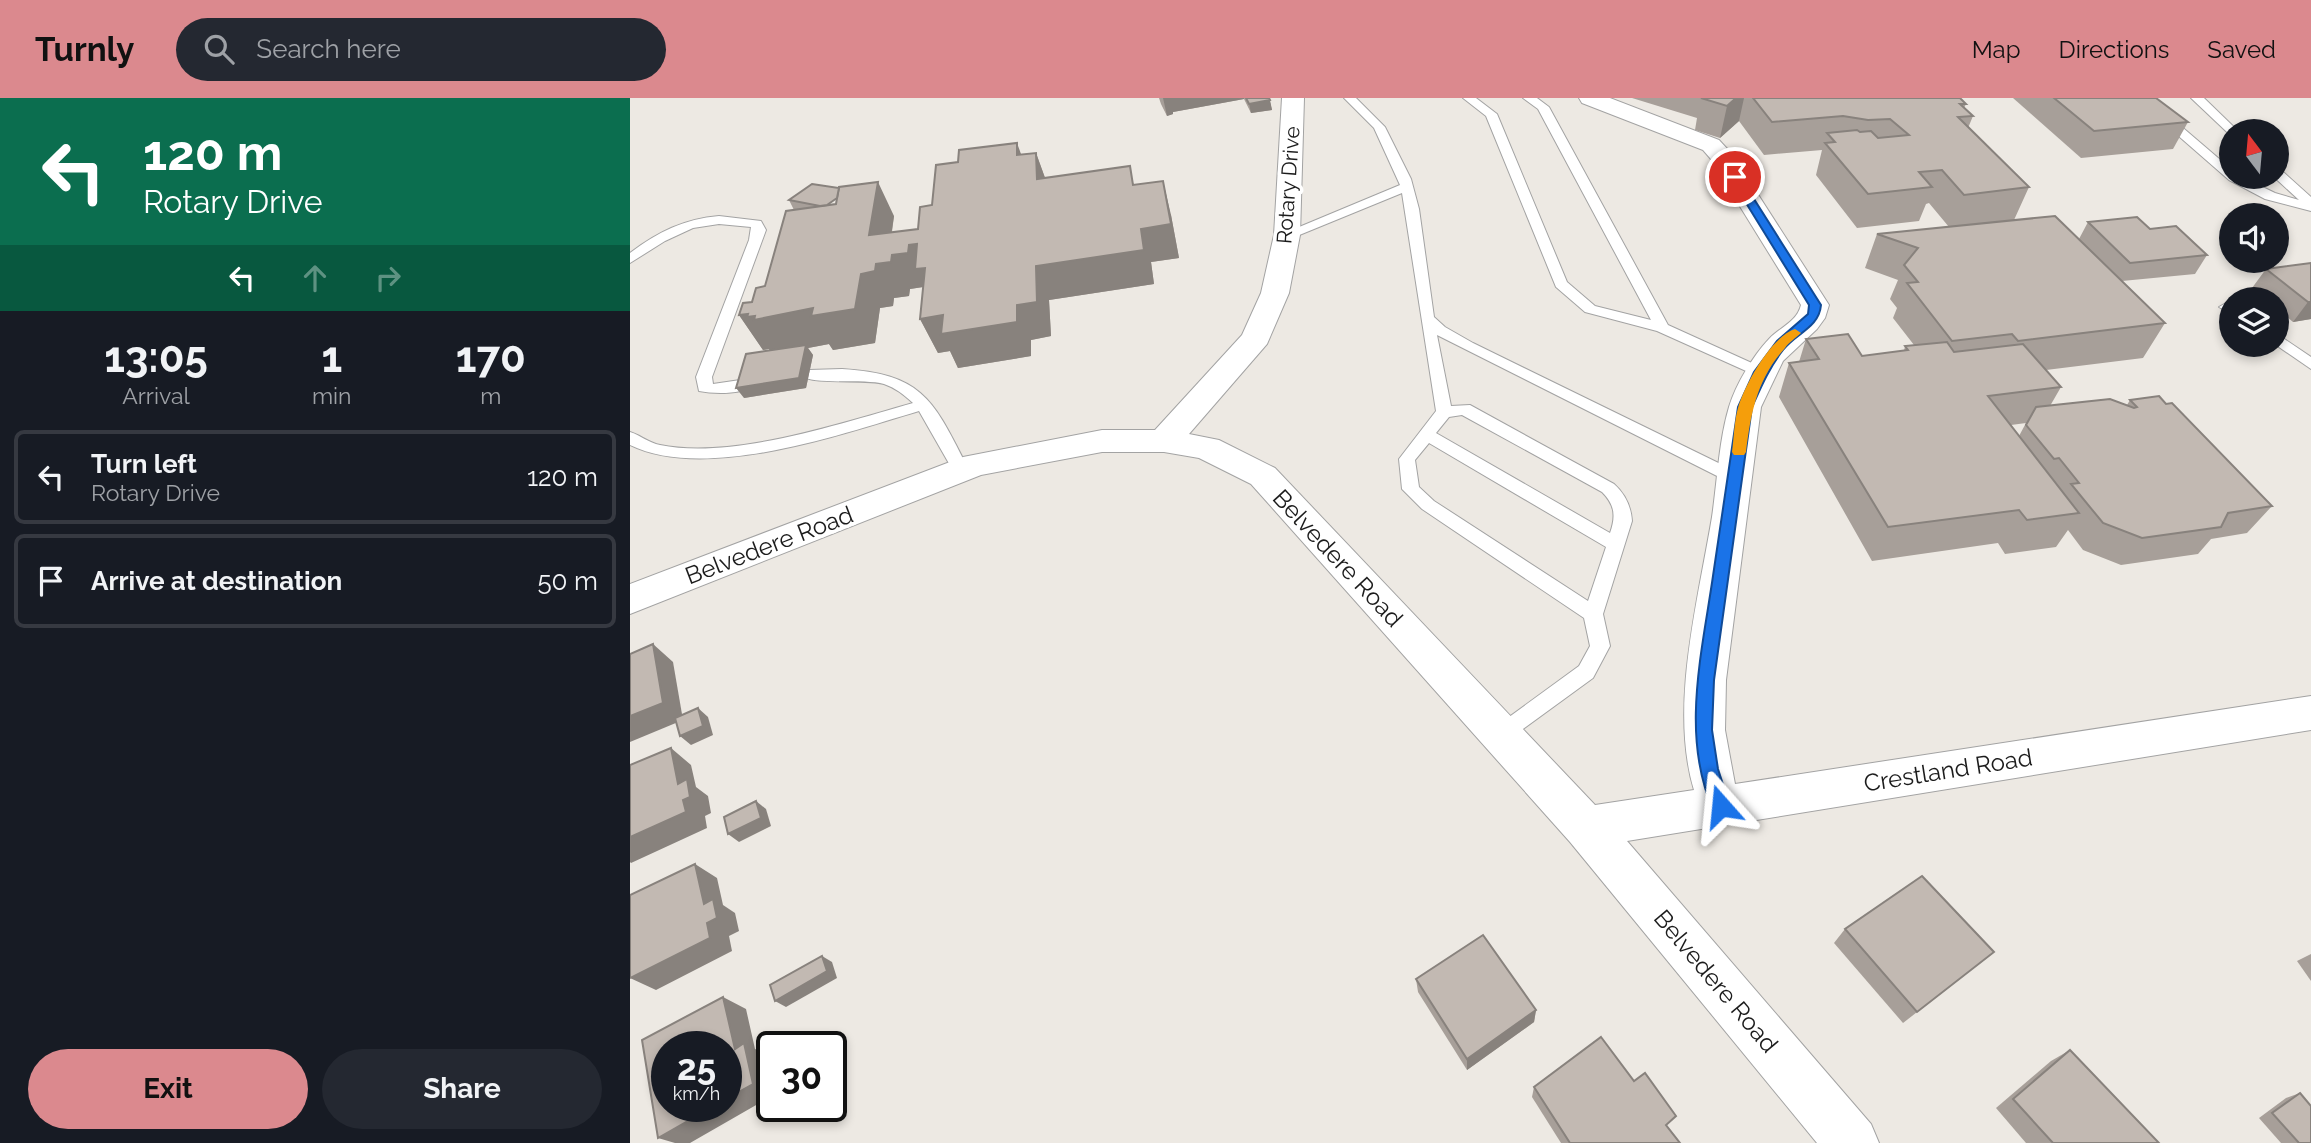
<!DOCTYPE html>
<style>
body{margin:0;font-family:Raleway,sans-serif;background:#242831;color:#f1f3f6;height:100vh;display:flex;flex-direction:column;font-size:26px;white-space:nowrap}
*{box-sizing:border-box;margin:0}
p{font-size:23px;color:#9ea1a6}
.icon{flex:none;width:38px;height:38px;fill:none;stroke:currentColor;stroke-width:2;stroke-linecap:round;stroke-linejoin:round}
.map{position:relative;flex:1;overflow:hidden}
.side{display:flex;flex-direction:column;background:#171b24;width:630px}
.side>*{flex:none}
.banner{background:#0b6e4f;color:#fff;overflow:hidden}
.needle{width:46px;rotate:344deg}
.controls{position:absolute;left:1589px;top:21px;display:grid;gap:14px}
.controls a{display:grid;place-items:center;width:70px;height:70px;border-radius:50%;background:#171b24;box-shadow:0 4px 10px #0003;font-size:35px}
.speed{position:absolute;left:21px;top:933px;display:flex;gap:14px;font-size:35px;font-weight:700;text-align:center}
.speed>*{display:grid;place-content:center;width:91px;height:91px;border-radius:50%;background:#171b24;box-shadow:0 4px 10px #0003;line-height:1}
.speed small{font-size:18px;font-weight:400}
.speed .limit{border:4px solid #111;border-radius:10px;background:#fff;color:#111}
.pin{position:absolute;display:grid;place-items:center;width:60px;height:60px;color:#fff;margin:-30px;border:4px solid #fff;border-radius:50%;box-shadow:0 2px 7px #0007}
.me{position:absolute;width:77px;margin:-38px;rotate:342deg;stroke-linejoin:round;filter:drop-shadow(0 0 5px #0008)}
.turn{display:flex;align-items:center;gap:24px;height:147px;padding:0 28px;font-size:32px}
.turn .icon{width:91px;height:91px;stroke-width:2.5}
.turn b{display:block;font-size:49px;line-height:60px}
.lanes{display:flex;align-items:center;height:66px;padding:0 28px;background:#0003;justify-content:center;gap:35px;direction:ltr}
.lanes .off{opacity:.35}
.eta{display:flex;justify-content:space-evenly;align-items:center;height:119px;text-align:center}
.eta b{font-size:42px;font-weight:700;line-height:49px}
.action{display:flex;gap:14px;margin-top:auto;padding:14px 28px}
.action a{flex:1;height:80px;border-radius:42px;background:#db898e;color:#111;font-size:28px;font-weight:700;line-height:80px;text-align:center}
.action a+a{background:#242831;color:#f1f3f6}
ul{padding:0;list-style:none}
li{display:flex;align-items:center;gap:21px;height:94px;margin:0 14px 10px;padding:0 14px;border:4px solid #363941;border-radius:10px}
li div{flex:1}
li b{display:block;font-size:26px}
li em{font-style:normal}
header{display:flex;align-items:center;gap:42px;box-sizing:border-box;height:98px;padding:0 35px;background:#db898e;color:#111}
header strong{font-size:33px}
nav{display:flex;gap:38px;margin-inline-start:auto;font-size:24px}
.search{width:490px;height:63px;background:#242831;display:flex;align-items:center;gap:18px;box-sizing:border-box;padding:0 24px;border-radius:38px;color:#9ea1a6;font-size:26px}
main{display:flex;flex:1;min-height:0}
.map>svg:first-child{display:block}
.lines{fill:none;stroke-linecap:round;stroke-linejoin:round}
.service-casing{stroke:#a3a3a3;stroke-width:2}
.minor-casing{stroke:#a3a3a3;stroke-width:2}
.service{fill:#fff;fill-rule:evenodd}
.minor{fill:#fff;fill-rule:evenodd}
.wall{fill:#a79f99;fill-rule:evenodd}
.shaded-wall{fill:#88827d}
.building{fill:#c2b9b2;stroke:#88827d;stroke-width:2}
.route{fill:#1a73e8;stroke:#114b97;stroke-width:2}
.slow{fill:#f59e0b}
.labels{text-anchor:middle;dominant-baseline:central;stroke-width:7;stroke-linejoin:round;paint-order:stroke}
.far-street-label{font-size:21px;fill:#1c1c1c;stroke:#fff}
.street-label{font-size:24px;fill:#1c1c1c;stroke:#fff}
</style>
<header>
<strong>Turnly</strong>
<div class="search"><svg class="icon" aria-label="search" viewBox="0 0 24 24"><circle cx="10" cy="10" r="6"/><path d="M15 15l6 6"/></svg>Search here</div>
<nav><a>Map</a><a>Directions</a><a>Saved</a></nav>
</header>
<main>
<section class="side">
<div class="banner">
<div class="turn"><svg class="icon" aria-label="left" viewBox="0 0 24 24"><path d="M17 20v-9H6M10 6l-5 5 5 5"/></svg><div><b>120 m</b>Rotary Drive</div></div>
<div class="lanes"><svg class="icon" aria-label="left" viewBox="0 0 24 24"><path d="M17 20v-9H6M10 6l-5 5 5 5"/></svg><svg class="icon off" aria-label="ahead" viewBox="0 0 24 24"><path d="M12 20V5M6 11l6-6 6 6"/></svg><svg class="icon off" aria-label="right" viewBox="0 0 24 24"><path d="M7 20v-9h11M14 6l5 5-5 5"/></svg></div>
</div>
<div class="eta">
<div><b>13:05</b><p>Arrival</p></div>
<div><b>1</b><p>min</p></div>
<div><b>170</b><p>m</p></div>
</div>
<ul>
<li><svg class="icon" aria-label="left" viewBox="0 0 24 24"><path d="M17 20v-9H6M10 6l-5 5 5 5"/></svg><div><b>Turn left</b><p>Rotary Drive</p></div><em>120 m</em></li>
<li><svg class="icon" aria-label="arrive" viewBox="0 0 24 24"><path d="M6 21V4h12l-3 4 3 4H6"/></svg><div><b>Arrive at destination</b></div><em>50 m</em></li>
</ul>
<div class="action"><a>Exit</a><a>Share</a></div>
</section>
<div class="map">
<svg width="1681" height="1045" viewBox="0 0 1681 1045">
<rect width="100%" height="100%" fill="#ede9e3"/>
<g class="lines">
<g class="service-casing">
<g id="service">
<path d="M714,0H726L755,29L781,81L789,111L804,219L815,229L843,245L1111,376L1114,380L1105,386L1099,384L807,237L821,308L840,307L984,386C995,396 1001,408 1002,423L973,516L980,548L963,580L878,642L871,645L864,642L861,636L864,630L949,568L960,548L954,520L792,411L772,391L769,361L806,313L772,95L662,140H652L650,137L770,87L744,30ZM832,317L972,394C985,407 986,418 980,435L806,335L819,319ZM799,345L976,449L958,503L804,403L789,389L785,362Z"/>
<polygon points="833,0 846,0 867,16 937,184 965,208 1021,222 908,11 893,0 907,0 919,9 1038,227 1135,271 1138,274 1135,277 1125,277 1027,233 955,214 926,189 856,18"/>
<polygon points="1505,0 1518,0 1601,71 1601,79 1612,79 1645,95 1669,102 1644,79 1647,79 1647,71 1651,72 1681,99 1681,113 1635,101 1599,82"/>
<polygon points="1561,0 1574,0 1608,33 1598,35"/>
<path d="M89,118L131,123L136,132L82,279L83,286L117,281L125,286C114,297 84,296 69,293L66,279L119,142L121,129L89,126L63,130L35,143L0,165V155C28,134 54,121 89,118Z"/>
<polygon points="1596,205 1601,206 1601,216 1589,209"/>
<polygon points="1647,236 1681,259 1681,271 1646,247"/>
<path d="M212,271C295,276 304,304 339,372L337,376H325L289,313C212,336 75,384 0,347V334C10,337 19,345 30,347C102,362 212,325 283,305C274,297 266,290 254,286C235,280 182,288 171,277L179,272Z"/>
</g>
</g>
<g class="minor-casing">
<path id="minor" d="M652,0H674L670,137L659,195L637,246L559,336L589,342L645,370L965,707L1064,692C1039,610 1068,503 1082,419C1087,385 1089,342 1099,309C1106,286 1123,258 1139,241C1150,229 1167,224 1171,207L1080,60L1073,52L952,5L949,0H980L1089,42L1102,56L1199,207L1195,220L1187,231L1153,263L1131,309L1096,582L1095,632L1105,686L1681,598V632L997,743L1241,1026L1249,1045H1187L940,744L621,386L569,360L534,354H472L351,377L0,516V486L333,359L472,332H525L612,237L631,195L644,137Z"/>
</g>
<use href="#service" class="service"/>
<use href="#minor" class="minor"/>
</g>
<g class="wall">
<polygon points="529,0 639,0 642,12 621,15 614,1 543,14 543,16 537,18 531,6"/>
<path d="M1002,0H1330L1336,6L1334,10L1343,18L1338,30L1399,89L1384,122L1449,141L1458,124L1520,131L1577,157L1565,176L1492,183L1535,225L1513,260L1416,272L1431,289L1420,308L1497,307L1500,302L1642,408L1617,435L1581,441L1568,456L1491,467L1453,452L1438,432L1426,449L1375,456L1368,445L1242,463L1149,299L1159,265L1169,264L1176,241L1232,258L1274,253L1275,248L1284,247L1263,220L1267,210L1260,201L1268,182L1235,170L1247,136L1319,129L1299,105L1296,106L1289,123L1227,130L1186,77L1192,52L1134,57L1109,23L1090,40L1065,32L1067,20ZM1396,325L1389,338L1381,327Z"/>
<polygon points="1383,0 1526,0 1558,24 1543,51 1451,60"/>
<polygon points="406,55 415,80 506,87 541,117 549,160 521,164 524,186 419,202 421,238 401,242 401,258 328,270 320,253 308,255 290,221 293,189 280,191 279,198 264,200 263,208 250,210 245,245 203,252 199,246 178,250 183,257 176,290 114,300 140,253 139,251 133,252 109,217 135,188 164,112 159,102 264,118 262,134 288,131 302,107 392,57"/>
<polygon points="1681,165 1681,221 1663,224 1647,210 1647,201 1636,201 1622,190 1636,171"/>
<polygon points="1215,831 1364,854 1273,925 1204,845"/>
<polygon points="1681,856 1681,883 1667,863"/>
<polygon points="786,881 906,912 904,924 837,972 788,894"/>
<polygon points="1440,952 1529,1045 1396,1045 1366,1010 1421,963"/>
<polygon points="904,989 1038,1029 1050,1045 931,1045 902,999"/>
<polygon points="1670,995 1681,1045 1651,1045 1629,1020 1656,1000"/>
</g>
<g class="shaded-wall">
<polygon points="533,0 614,0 614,1 543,14 543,16 537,18"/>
<polygon points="1106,0 1114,0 1109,23 1090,40 1097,8"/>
<polygon points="640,2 642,12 621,15 619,6"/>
<polygon points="387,45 399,78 387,57"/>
<polygon points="406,55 418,88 407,81"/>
<polygon points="533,83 541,117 549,160 521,164 524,186 419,202 421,238 401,242 401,258 328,270 320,253 308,255 290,221 387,207 406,168 511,131"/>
<polygon points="248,84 264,118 257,165 262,157 279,147 287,146 304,180 293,189 280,191 279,198 264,200 263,208 250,210 245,245 203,252 199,246 178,250 183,257 176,290 114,300 106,290 141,254 139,251 133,252 109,217 118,216 231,176"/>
<polygon points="1678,204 1681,204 1681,221 1663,224"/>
<polygon points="23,546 43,564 53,622 0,644 0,618"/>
<polygon points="68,610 78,619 83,637 61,647 50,638"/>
<polygon points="41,650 61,667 66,689 78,698 81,715 75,718 77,730 1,765 0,764 0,739 48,686"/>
<polygon points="126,703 136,711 141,728 109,744 98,736"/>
<polygon points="65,766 87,780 93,807 105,815 109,833 99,838 102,853 26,892 0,880 74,806"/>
<polygon points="192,858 202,864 207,880 156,909 145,903"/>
<polygon points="93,899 116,911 125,951 137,956 142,976 142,998 60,1045 45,1045 28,1040 84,1008 96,1008 96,1001 105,951"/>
<polygon points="906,912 904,924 837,972 837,961"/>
</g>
<g class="building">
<polygon points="616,0 639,0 640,2 619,6"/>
<polygon points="1071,0 1106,0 1097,8"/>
<polygon points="1123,0 1330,0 1336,6 1330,6 1343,18 1328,19 1399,89 1334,97 1312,72 1289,74 1302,89 1238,96 1195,45 1205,44 1197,35 1227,32 1230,34 1241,33 1248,40 1279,37 1260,21 1238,22 1213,18 1142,24"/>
<polygon points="1424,0 1526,0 1558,24 1464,33"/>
<polygon points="387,45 387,57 406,55 407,81 500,68 503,87 533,83 541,126 511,131 514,152 406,168 407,204 387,207 387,224 311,236 313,217 290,221 295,170 285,171 287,146 279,147 278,155 262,157 261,164 246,166 245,173 231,176 225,211 181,218 183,210 124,222 125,218 117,219 118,216 109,217 113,205 122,204 126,190 135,188 156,113 206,106 209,89 248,84 239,137 288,131 290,109 302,107 306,67 328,64 329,52"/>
<polygon points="182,86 209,90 207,100 197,107 190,108 159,102"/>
<polygon points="1425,118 1535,225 1388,243 1382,236 1322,243 1277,185 1288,184 1274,167 1288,150 1247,136"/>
<polygon points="1507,119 1520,131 1546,128 1577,157 1500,165 1458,124"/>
<polygon points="1681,165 1681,204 1678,204 1636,171"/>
<polygon points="1218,236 1232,258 1278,252 1275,248 1317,244 1324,254 1393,246 1431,289 1358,298 1449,415 1397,422 1389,412 1258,429 1159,265 1189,261 1176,241"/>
<polygon points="176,247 169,280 106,290 116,256"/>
<polygon points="1529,298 1536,306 1542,305 1642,408 1598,415 1591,429 1512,440 1473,425 1441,386 1449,385 1429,360 1424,361 1396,327 1406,309 1480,301 1504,310 1507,309 1500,302"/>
<polygon points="23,546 33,605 0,618 0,556"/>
<polygon points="68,610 73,628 50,638 45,620"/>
<polygon points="41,650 48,686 57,681 60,699 53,702 56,714 0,739 0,667"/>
<polygon points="126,703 131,720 98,736 94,719"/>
<polygon points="65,766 74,806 83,801 87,820 77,825 80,840 0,880 0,797"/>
<polygon points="1292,778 1364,854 1287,914 1215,831"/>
<polygon points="853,837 906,912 837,961 786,881"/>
<polygon points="192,858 197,873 145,903 140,887"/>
<polygon points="93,899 105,951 114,945 123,986 96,1001 96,948 37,948 37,1008 84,1008 28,1040 12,942"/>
<polygon points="971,939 1004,983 1015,975 1046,1018 1036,1027 1050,1045 940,1045 904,989"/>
<polygon points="1440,952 1529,1045 1423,1045 1383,1001"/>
<polygon points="1670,995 1681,1008 1681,1045 1669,1045 1642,1015"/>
</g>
<path class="route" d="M1101,77L1110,79L1191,207C1189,230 1166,235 1153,252C1139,270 1131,289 1122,309L1084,582L1082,632L1088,671L1100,708L1097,714L1091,716L1084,714C1050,639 1072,555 1083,478C1091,422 1100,366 1108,309L1124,274L1147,243L1178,216L1179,207L1100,79Z"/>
<path class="slow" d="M1165,231L1171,235C1166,240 1159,244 1155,250C1127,281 1121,314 1116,354L1114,357H1104L1102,354C1104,340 1104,324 1108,310C1115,286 1141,239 1165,231Z"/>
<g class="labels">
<g class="far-street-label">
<text transform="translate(658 87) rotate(-86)">Rotary Drive</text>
</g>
<g class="street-label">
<text transform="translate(139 447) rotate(-21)">Belvedere Road</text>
<text transform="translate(708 460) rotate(47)">Belvedere Road</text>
<text transform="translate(1318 672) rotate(-9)">Crestland Road</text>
<text transform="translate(1086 883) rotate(50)">Belvedere Road</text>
</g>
</g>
</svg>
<div class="controls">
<a><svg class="needle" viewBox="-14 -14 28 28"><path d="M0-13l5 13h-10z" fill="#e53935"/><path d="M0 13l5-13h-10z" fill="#9ea1a6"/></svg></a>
<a><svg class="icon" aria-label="sound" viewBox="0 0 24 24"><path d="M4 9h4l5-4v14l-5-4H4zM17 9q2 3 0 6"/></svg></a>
<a><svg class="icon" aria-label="layers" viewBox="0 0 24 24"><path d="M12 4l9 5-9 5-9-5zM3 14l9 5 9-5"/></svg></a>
</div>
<div class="speed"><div>25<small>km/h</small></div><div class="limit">30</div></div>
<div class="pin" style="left:1105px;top:79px;background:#d93025"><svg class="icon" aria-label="arrive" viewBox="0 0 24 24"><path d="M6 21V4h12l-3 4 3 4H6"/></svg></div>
<svg class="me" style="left:1091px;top:708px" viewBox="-20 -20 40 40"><path d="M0-17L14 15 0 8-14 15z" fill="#1a73e8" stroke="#fff" stroke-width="4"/></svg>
</div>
</main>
